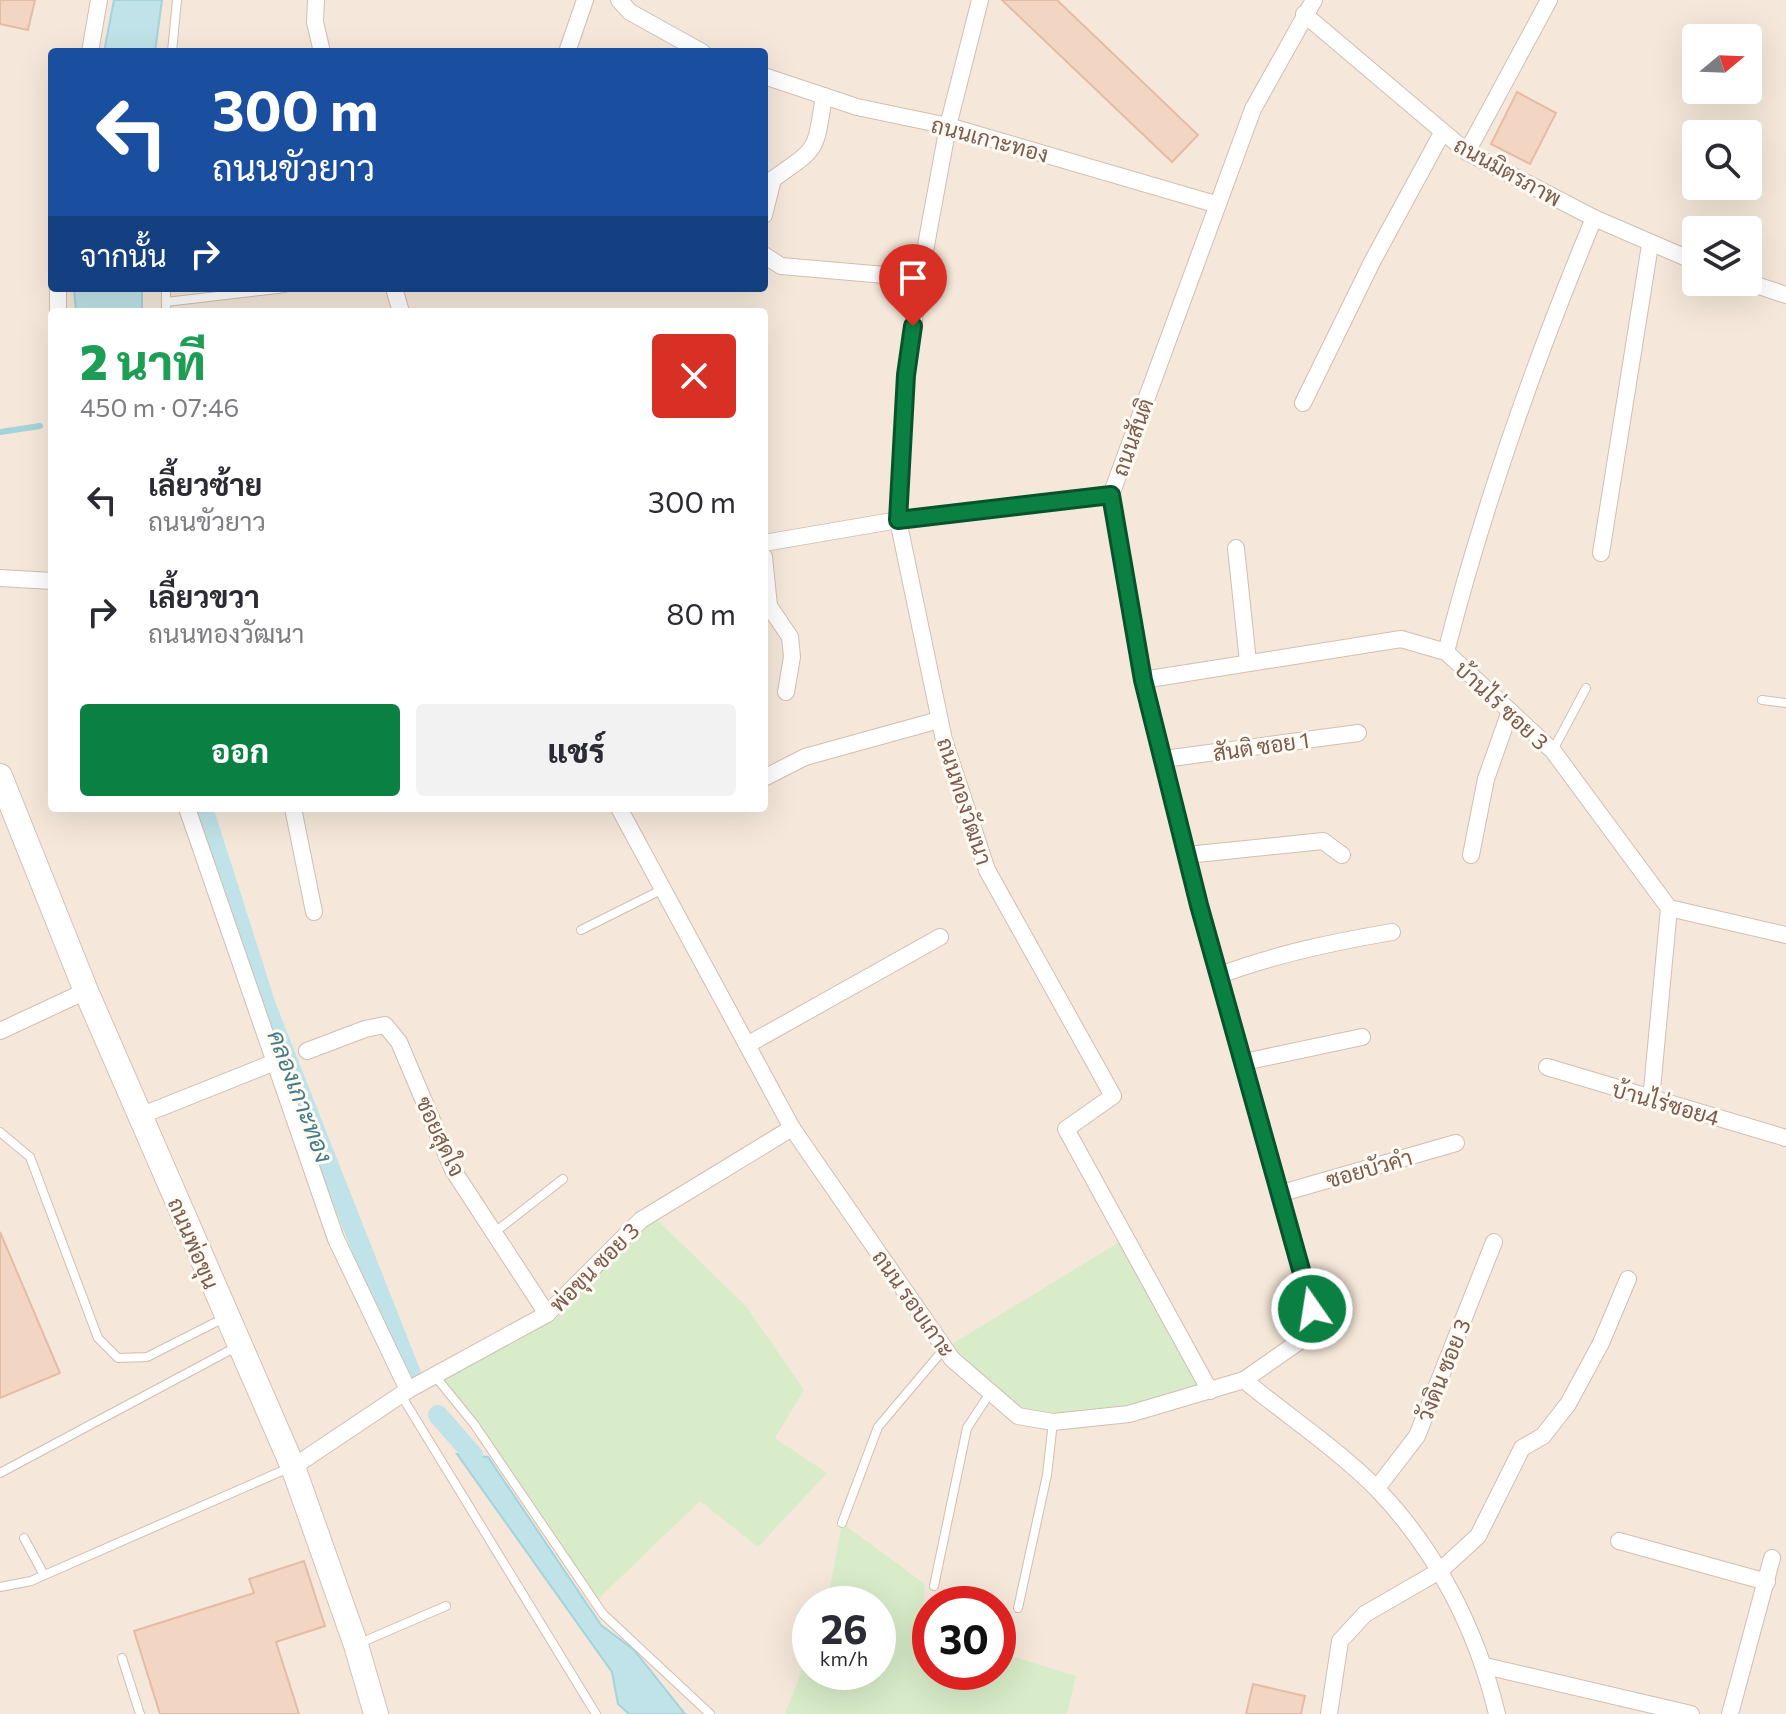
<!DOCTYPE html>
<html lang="th">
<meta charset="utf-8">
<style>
body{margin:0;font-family:Commissioner,Sarabun,sans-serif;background:#f2f2f3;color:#2b2b33;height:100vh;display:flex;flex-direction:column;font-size:30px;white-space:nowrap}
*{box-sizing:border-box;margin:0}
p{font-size:26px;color:#7c7c81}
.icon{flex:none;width:44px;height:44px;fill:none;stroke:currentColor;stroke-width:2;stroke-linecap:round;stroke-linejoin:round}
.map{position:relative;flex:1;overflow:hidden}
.drawer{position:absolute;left:48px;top:308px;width:720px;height:504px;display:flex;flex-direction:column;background:#fff;border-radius:8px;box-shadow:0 8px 32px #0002}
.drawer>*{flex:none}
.hud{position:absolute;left:48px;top:48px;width:720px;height:244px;border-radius:8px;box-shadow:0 8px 32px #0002;background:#1a4fa0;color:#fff;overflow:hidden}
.needle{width:52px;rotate:71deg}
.tools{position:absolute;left:1682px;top:24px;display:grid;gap:16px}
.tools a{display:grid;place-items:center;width:80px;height:80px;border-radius:8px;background:#fff;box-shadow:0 8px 32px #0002;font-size:40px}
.speed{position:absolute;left:792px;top:1586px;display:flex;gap:16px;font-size:40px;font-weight:700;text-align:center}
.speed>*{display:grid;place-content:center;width:104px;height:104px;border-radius:50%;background:#fff;box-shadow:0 8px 32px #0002;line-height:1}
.speed small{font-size:20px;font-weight:400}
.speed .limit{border:12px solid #d22;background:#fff;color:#111}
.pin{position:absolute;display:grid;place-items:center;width:68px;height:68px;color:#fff;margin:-82px -34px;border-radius:50% 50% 50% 0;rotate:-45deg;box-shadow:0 0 8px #0007}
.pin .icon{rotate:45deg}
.me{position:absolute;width:88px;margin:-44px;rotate:347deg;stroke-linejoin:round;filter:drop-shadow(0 0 6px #0008)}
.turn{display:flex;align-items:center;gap:28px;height:168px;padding:0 32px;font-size:36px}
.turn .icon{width:104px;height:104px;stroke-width:2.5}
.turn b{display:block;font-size:56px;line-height:68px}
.then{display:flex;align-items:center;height:76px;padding:0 32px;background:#0003;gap:16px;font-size:30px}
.round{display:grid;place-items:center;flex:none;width:84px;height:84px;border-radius:8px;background:#f2f2f3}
.headline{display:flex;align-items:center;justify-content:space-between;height:136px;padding:0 32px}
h1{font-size:48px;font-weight:800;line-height:60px;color:#1e9e55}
.action{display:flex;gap:16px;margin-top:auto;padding:16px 32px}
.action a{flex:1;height:92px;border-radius:8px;background:#0b8043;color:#fff;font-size:32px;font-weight:800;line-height:92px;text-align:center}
.action a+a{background:#f2f2f3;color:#2b2b33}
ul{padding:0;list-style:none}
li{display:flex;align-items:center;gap:24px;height:112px;padding:0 32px}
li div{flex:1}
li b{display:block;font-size:30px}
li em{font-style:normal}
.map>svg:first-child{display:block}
.residential{fill:#f5e8da;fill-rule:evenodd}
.green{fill:#d8ecc9}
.water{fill:#bfe3e8;stroke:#a5d3da;stroke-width:2}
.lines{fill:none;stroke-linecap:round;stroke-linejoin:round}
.stream{stroke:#a5d3da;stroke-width:6}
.canal{stroke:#bfe3e8;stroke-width:20}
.building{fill:#f3d5c3;stroke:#e6bba3;stroke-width:2}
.lane-casing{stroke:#d1beb0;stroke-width:10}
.street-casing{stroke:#d1beb0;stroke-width:18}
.secondary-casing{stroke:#d6c0b0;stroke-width:26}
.lane{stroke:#fff;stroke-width:8}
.street{stroke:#fff;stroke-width:16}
.secondary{stroke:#fff;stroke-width:24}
.route-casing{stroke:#07532c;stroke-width:20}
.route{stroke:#0b8043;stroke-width:14}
.labels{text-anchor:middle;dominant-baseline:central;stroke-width:6;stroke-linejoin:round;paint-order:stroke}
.street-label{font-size:22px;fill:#7a5c4d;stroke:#fffaf3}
.water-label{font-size:24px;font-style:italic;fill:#437c86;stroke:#fffaf3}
</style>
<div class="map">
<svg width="1786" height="1714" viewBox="0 0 1786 1714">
<rect width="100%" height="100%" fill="#fdf6ec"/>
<path class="residential" d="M0,0H1786V1714H0ZM1696,38H1748V90H1696ZM52,52H764V288H52ZM1696,134H1748V186H1696ZM1696,230H1748V282H1696ZM52,312H764V808H52ZM810,1604H878V1672H810ZM930,1604H998V1672H930Z"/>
<g class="green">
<polygon points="651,1214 746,1306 804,1390 775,1438 827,1473 758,1547 700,1501 595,1602 437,1376 549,1317"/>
<polygon points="1126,1238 1210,1391 1129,1414 1018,1416 944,1349"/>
<polygon points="842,1523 925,1584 921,1628 930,1632 930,1672 998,1672 998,1652 1076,1676 1067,1714 785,1714 810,1650 810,1672 878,1672 878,1604 827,1604"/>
</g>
<g class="water">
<polygon points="114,0 162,0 155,52 104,52"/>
<polygon points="74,288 142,288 142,312 76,312"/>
<polygon points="457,1454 488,1457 601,1625 634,1650 685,1714 629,1714 618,1704 612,1672"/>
</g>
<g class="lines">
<polyline class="stream" points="0,432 40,426"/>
<g class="canal">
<polyline points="203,808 266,1006 413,1379"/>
<polyline points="438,1415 473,1455"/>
</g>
</g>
<g class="building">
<polygon points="0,0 35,0 28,30 0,24"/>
<polygon points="1002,0 1057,0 1198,135 1172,162"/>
<polygon points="1517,92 1556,113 1530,164 1491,144"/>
<polygon points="0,1232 60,1373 0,1398"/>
<polygon points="304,1561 325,1626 276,1642 299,1714 160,1714 134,1631 254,1593 249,1579"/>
<polygon points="1253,1684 1305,1696 1301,1714 1246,1714"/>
</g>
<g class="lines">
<g class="lane-casing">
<g id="lane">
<polyline points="172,52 177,0"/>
<polyline points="166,302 285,288"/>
<polyline points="166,312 166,288"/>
<polyline points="1762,700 1786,703"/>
<polyline points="1553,750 1586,688"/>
<polyline points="581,930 663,889"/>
<polyline points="0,1132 30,1157 98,1338 118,1358 147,1357 226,1317"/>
<polyline points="495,1232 563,1179"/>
<polyline points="435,1376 474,1424 603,1614 710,1714"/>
<polyline points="401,1395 596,1714"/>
<polyline points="0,1473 236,1347"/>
<polyline points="842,1523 878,1427 944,1349"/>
<polyline points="24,1538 44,1575"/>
<polyline points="934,1586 967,1428 990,1393"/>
<polyline points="0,1587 31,1581 291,1467"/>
<polyline points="1018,1608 1047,1475 1053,1422"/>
<polyline points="360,1643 446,1606"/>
<polyline points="122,1658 140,1714"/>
</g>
</g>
<g class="street-casing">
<g id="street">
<polyline points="316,0 315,22 322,52"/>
<polyline points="619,0 630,12 702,52"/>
<polyline points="980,0 948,126 920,278 906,375 898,520 944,740 987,870 1113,1096 1066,1129 1210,1391"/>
<polyline points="1304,14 1467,152 1594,218 1696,262"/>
<polyline points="90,52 99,0"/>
<polyline points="567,52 585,0"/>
<polyline points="764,76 857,107 948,126 1215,204"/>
<polyline points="1467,152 1549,0"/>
<path d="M764,215L773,179C819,147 815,152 824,96"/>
<polyline points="764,255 781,266 920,278"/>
<polyline points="1747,282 1786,295"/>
<polyline points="394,288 401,312"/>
<polyline points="58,312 58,288"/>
<polyline points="1303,403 1372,262 1442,133"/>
<polyline points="764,543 898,520 1111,495"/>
<polyline points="1236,548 1248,662"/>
<polyline points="1601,553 1650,245"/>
<polyline points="764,557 769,606 790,637 792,657 786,692"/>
<polyline points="0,578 52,581"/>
<path d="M1446,652C1484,503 1535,360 1594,218"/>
<polyline points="1143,680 1401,639 1446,652 1553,751 1669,908 1786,935"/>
<polyline points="1164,759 1358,733"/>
<polyline points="764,778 805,757 939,720"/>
<polyline points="187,808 336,1239 408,1390"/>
<polyline points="293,808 314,912"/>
<path d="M619,808L792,1128L952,1359L1018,1416L1053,1422L1129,1414L1244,1380C1286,1415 1339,1450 1377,1489C1437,1551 1477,1631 1497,1714"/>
<polyline points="1187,855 1323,841 1342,855"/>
<polyline points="1471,855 1486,779 1510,711"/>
<path d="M1220,975C1276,954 1333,942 1392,932"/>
<polyline points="0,1031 86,991"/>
<polyline points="747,1045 940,937"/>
<polyline points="307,1051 365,1029 385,1025 399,1042 453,1170 547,1314"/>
<polyline points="1244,1062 1362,1037"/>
<polyline points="1547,1067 1786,1138"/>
<polyline points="1651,1100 1669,908"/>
<polyline points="140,1116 275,1062"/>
<polyline points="1282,1193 1456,1143"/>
<polyline points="1244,1380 1297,1343 1312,1309 1199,905 1143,680 1111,495 1253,109 1314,0"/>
<polyline points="293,1467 408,1390 547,1314 641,1220 792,1128"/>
<polyline points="1377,1488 1417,1436 1494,1242"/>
<polyline points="1619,1541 1767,1582"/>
<polyline points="1485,1666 1691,1714"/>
<polyline points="1329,1714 1340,1641 1365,1614 1441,1570 1478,1536 1522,1448 1543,1436 1568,1404 1601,1343 1628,1279"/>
<polyline points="1730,1714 1772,1558"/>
</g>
</g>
<g class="secondary-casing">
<polyline id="secondary" points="0,776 86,991 293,1467 356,1645 376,1714"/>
</g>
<use href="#lane" class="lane"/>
<use href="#street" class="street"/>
<use href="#secondary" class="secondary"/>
</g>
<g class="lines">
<g class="route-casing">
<polyline id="route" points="913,326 906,375 898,520 1111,495 1143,680 1199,905 1312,1309"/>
</g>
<use href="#route" class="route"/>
</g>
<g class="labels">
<g class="street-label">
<text transform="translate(990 139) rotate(15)">ถนนเกาะทอง</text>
<text transform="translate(1508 171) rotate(29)">ถนนมิตรภาพ</text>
<text transform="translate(1132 437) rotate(-70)">ถนนสันติ</text>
<text transform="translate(1502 705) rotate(43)">บ้านไร่ ซอย 3</text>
<text transform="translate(1261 746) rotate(-8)">สันติ ซอย 1</text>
<text transform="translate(965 801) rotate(72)">ถนนทองวัฒนา</text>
<text transform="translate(1666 1103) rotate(16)">บ้านไร่ซอย4</text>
<text transform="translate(441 1136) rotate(65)">ซอยสุดใจ</text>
<text transform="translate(1369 1168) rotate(-16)">ซอยบัวคำ</text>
<text transform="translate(194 1243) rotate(67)">ถนนพ่อขุน</text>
<text transform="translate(594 1267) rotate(-45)">พ่อขุน ซอย 3</text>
<text transform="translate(914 1303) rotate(55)">ถนน รอบเกาะ</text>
<text transform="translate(1443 1370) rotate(-68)">วังดิน ซอย 3</text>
</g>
<g class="water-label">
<text transform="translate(301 1096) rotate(69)">คลองเกาะทอง</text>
</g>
</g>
</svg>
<div class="tools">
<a><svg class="needle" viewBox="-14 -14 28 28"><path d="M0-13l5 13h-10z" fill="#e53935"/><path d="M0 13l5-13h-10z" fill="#7c7c81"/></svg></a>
<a><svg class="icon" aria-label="search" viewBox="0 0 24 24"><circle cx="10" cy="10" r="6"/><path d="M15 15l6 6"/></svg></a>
<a><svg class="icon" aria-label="layers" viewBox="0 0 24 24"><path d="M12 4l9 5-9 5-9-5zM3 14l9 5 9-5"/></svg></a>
</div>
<div class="speed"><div>26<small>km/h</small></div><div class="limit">30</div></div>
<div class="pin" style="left:913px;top:326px;background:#d93025"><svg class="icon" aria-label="arrive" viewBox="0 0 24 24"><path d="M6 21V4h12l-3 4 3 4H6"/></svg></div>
<svg class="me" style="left:1312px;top:1309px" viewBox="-20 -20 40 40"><circle r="17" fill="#0b8043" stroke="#fff" stroke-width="3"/><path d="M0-11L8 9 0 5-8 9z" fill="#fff"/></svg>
<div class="hud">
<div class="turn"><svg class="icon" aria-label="left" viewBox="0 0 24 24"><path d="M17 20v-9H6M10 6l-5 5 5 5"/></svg><div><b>300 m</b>ถนนขัวยาว</div></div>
<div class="then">จากนั้น<svg class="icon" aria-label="right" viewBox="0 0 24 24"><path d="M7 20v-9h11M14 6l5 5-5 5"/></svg></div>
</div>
<section class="drawer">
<div class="headline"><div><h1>2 นาที</h1><p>450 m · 07:46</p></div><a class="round" style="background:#d93025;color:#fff"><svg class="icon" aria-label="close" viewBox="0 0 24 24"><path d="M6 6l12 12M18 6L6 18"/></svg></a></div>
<ul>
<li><svg class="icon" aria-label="left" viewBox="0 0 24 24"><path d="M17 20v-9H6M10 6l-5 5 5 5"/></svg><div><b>เลี้ยวซ้าย</b><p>ถนนขัวยาว</p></div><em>300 m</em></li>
<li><svg class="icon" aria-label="right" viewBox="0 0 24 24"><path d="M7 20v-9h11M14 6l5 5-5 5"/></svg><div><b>เลี้ยวขวา</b><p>ถนนทองวัฒนา</p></div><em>80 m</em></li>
</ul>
<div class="action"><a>ออก</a><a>แชร์</a></div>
</section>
</div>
